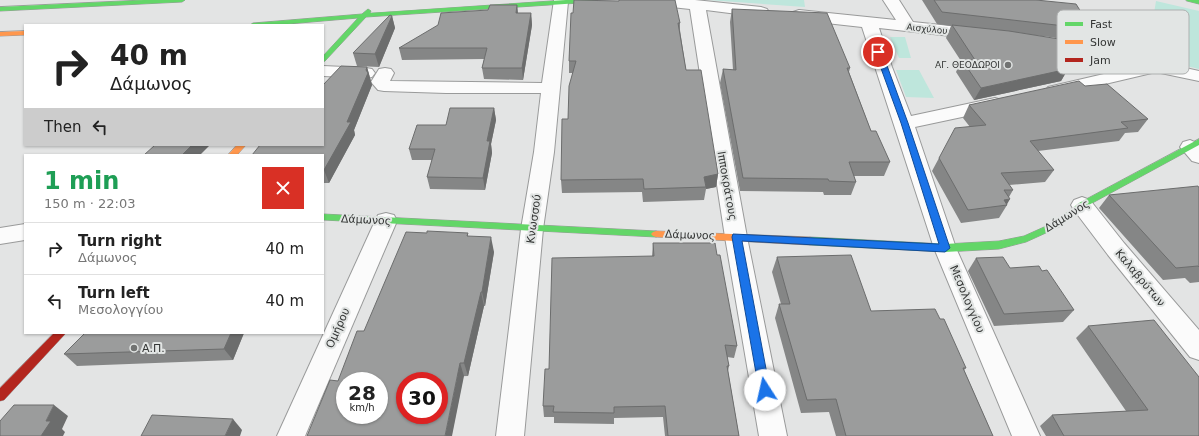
<!DOCTYPE html>
<meta charset="utf-8">
<style>
body{margin:0;font-family:"DejaVu Sans",sans-serif;background:#f6f6f6;color:#222;height:100vh;display:flex;flex-direction:column;font-size:15px;white-space:nowrap}
*{box-sizing:border-box;margin:0}
p{font-size:13px;color:#767676}
.icon{flex:none;width:22px;height:22px;fill:none;stroke:currentColor;stroke-width:2;stroke-linecap:round;stroke-linejoin:round}
.map{position:relative;flex:1;overflow:hidden}
.sheet{position:absolute;left:24px;top:154px;width:300px;height:180px;display:flex;flex-direction:column;background:#fff;border-radius:0px;box-shadow:0 1px 3px #0004}
.sheet>*{flex:none}
.guide{position:absolute;left:24px;top:24px;width:300px;height:122px;border-radius:0px;box-shadow:0 1px 3px #0004;background:#fff;color:#222;overflow:hidden}
.speed{position:absolute;left:336px;top:372px;display:flex;gap:8px;font-size:20px;font-weight:700;text-align:center}
.speed>*{display:grid;place-content:center;width:52px;height:52px;border-radius:50%;background:#fff;box-shadow:0 1px 3px #0004;line-height:1}
.speed small{font-size:10px;font-weight:400}
.speed .limit{border:6px solid #d22;background:#fff;color:#111}
.pin{position:absolute;display:grid;place-items:center;width:34px;height:34px;color:#fff;margin:-17px;border:2px solid #fff;border-radius:50%;box-shadow:0 1px 4px #0007}
.me{position:absolute;width:44px;margin:-22px;rotate:350deg;stroke-linejoin:round;filter:drop-shadow(0 0 3px #0008)}
.turn{display:flex;align-items:center;gap:14px;height:84px;padding:0 20px;font-size:18px}
.turn .icon{width:52px;height:52px;stroke-width:2.5}
.turn b{display:block;font-size:28px;line-height:34px}
.then{display:flex;align-items:center;height:38px;padding:0 20px;background:#0003;gap:8px;font-size:15px}
.round{display:grid;place-items:center;flex:none;width:42px;height:42px;border-radius:0px;background:#f6f6f6}
.overview{display:flex;align-items:center;justify-content:space-between;height:68px;padding:0 20px}
h1{font-size:24px;font-weight:800;line-height:30px;color:#1e9e55}
ul{padding:0;list-style:none}
li{display:flex;align-items:center;gap:12px;height:52px;padding:0 20px;border-top:1px solid #e0e0e0}
li div{flex:1}
li b{display:block;font-size:15px}
li em{font-style:normal}
.map>svg:first-child{display:block}
.green{fill:#bee6dc}
.lines{fill:none;stroke-linecap:round;stroke-linejoin:round}
.street-casing{stroke:#999a9a;stroke-width:2}
.fast-casing{stroke:#999a9a;stroke-width:1}
.slow-casing{stroke:#999a9a;stroke-width:1}
.jam-casing{stroke:#999a9a;stroke-width:1}
.street{fill:#fbfbfb;fill-rule:evenodd}
.fast{fill:#63d668;fill-rule:evenodd}
.slow{fill:#ff974d;fill-rule:evenodd}
.jam{fill:#b3261e;fill-rule:evenodd}
.wall{fill:#858686}
.shaded-wall{fill:#6c6d6d}
.building{fill:#9b9c9c;stroke:#6c6d6d;fill-rule:evenodd}
.route{fill:#1a73e8;stroke:#114b97}
.poi-dot{fill:#717372;stroke:#e2e5e4;stroke-width:1.5}
.labels{text-anchor:middle;dominant-baseline:central;stroke-width:4;stroke-linejoin:round;paint-order:stroke}
.far-street-label{font-size:9px;fill:#343635;stroke:#e2e5e4}
.far-poi-label{font-size:9px;fill:#343635;stroke:#e2e5e4;text-anchor:end}
.street-label{font-size:11px;fill:#343635;stroke:#e2e5e4}
.poi-label{font-size:11px;fill:#343635;stroke:#e2e5e4;text-anchor:start}
.key{fill:#e2e5e4;stroke:#aeb0b0;stroke-width:1}
.key-label{font-size:11px;fill:#343635}
</style>
<div class="map">
<svg width="1199" height="436" viewBox="0 0 1199 436">
<rect width="100%" height="100%" fill="#e3e4e4"/>
<g class="green">
<polygon points="708,0 804,0 805,7"/>
<path d="M1156,1L1199,11V69L1125,51C1151,34 1151,32 1156,1Z"/>
<polygon points="890,37 905,37 911,58 899,58"/>
<polygon points="896,70 919,70 934,98 906,97"/>
</g>
<g class="lines">
<g class="street-casing">
<g id="street">
<polygon points="554,0 566,0 568,2 554,152 543,229 524,436 496,436 521,229 534,152 541,93 446,93 384,91 378,90 371,82 379,69 385,68 391,69 394,73 390,81 542,83"/>
<polygon points="645,0 695,0 761,7 767,9 769,12 767,15 761,17 706,10 747,237 787,436 759,436 725,237 690,9 653,5 648,3"/>
<polygon points="883,0 899,0 913,22 978,29 984,31 986,34 984,37 978,39 879,28 892,67 911,116 995,98 1002,100 1004,104 1002,108 995,110 915,127 956,248 1040,436 1012,436 934,248 862,27 799,20 793,18 791,15 793,12 799,10 896,20"/>
<polygon points="1030,36 1073,43 1199,71 1199,81 1156,72 1054,96 1048,95 1045,91 1048,87 1134,67 1024,45 1022,41 1024,37"/>
<polygon points="323,66 366,68 372,69 375,73 372,77 366,78 323,76"/>
<polygon points="1190,140 1199,144 1199,163 1192,161 1180,147 1183,142"/>
<polygon points="1082,197 1090,200 1124,243 1199,330 1199,360 1190,357 1108,255 1074,210 1071,205 1074,200"/>
<polygon points="386,213 394,215 397,221 305,436 277,436 375,221 378,215"/>
<polygon points="25,224 25,240 0,244 0,228"/>
</g>
</g>
<g class="fast-casing">
<g id="fast">
<polygon points="144,0 185,0 182,2 0,11 0,7"/>
<polygon points="566,0 598,0 595,2 366,17 325,61 323,62 323,56 358,18 276,25 250,25 253,23 362,14 368,9 371,11 370,13"/>
<polygon points="1186,0 1199,0 1199,4 1187,1"/>
<polygon points="1199,139 1199,145 1085,207 1059,227 1026,242 999,249 945,252 810,245 807,243 805,241 807,239 810,237 945,244 999,241 1024,236 1053,223 1079,203"/>
<polygon points="323,214 656,231 659,232 661,234 659,236 656,237 323,220"/>
</g>
</g>
<g class="slow-casing">
<g id="slow">
<polygon points="25,31 25,35 0,36 0,32"/>
<polygon points="237,145 246,145 237,155 228,155"/>
<polygon points="656,231 810,237 813,239 815,241 813,243 810,245 656,237 653,236 651,234 653,232"/>
</g>
</g>
<g class="jam-casing">
<polygon id="jam" points="54,333 66,333 4,400 0,401 0,388"/>
</g>
<use href="#street" class="street"/>
<use href="#fast" class="fast"/>
<use href="#slow" class="slow"/>
<use href="#jam" class="jam"/>
</g>
<g class="wall">
<polygon points="922,0 1036,0 1093,31 1085,43 1050,37 1032,35 1068,69 1061,81 974,100 956,72 961,61 946,38 951,26 937,24"/>
<polygon points="517,5 518,13 531,13 532,25 523,80 484,79 482,68 484,59 402,60 399,48 488,10"/>
<polygon points="732,9 850,68 849,72 871,131 890,162 884,176 854,176 856,182 851,195 824,195 823,192 740,191 720,83 723,69 733,70 730,22"/>
<polygon points="573,13 680,23 680,30 686,70 718,174 716,187 706,189 704,200 643,202 642,192 562,193 561,180 568,119 573,73 569,73 569,61"/>
<polygon points="392,16 395,28 379,67 357,66 353,53"/>
<polygon points="367,67 372,85 354,130 355,135 329,183 323,183 323,145"/>
<polygon points="1085,86 1148,119 1138,132 1125,133 1119,141 1038,151 1054,170 1045,182 1009,185 1013,190 1009,197 1007,204 1007,205 999,218 961,223 932,171 939,158 970,127 963,118 969,105"/>
<polygon points="494,108 496,120 491,144 492,153 485,190 430,189 427,177 432,160 412,160 409,149 446,125"/>
<polygon points="1199,188 1199,282 1190,283 1185,278 1163,280 1099,208 1109,195"/>
<polygon points="427,233 468,233 468,236 494,252 485,306 484,306 468,376 338,381 364,331"/>
<polygon points="653,243 717,255 737,346 734,358 727,357 729,366 728,371 739,436 665,436 663,417 614,418 614,424 554,423 554,417 544,417 543,406 549,369 652,256"/>
<polygon points="777,257 871,311 940,319 966,368 964,370 993,436 836,436 829,412 801,413 775,318 779,304 781,304 772,272"/>
<polygon points="976,258 1010,268 1042,271 1074,310 1063,322 994,326 968,271"/>
<polygon points="1088,326 1199,436 1046,436 1040,426 1052,415 1126,411 1076,338"/>
<polygon points="85,333 244,333 233,360 77,366 64,354"/>
</g>
<g class="shaded-wall">
<polygon points="517,5 518,16 516,13"/>
<polygon points="531,13 532,25 523,80 522,68"/>
<polygon points="392,16 395,28 379,67 375,54"/>
<polygon points="367,67 372,85 354,130 355,135 329,183 324,170 347,122"/>
<polygon points="1068,69 1061,81 974,100 981,88"/>
<polygon points="494,108 496,120 491,144 492,153 485,190 483,178 487,141"/>
<polygon points="192,145 210,145 200,155 182,155"/>
<polygon points="718,174 716,187 706,189 706,187 704,177"/>
<polygon points="1010,199 1006,206 1004,200"/>
<polygon points="491,237 494,252 485,306 482,292"/>
<polygon points="481,292 484,306 468,376 464,363"/>
<polygon points="231,333 244,333 233,360 224,349"/>
<polygon points="460,363 464,376 452,436 445,436"/>
<polygon points="54,405 68,416 62,429 65,432 63,436 41,436 46,421"/>
<polygon points="233,419 242,430 240,436 225,436"/>
</g>
<g class="building">
<polygon points="574,0 619,1 619,0 675,0 680,23 678,23 686,70 701,70 718,174 704,177 706,187 644,189 643,179 561,180 562,119 568,119 569,86 576,61 569,61 571,13 573,13"/>
<polygon points="934,0 1036,0 1076,4 1093,31 1056,25 942,12"/>
<polygon points="490,5 517,5 516,13 531,13 522,68 482,68 487,48 399,48 438,25 441,13 488,10"/>
<polygon points="732,9 827,13 850,68 847,68 871,131 876,131 890,162 849,162 856,182 829,181 828,179 743,178 723,69 736,70"/>
<polygon points="390,15 392,16 375,54 353,53"/>
<polygon points="952,25 1009,31 1059,39 1062,63 1068,69 981,88 962,60 975,60"/>
<polygon points="341,66 367,67 366,70 368,73 347,122 351,122 324,170 323,170 323,155 252,155 260,145 323,145 323,85"/>
<polygon points="1079,81 1085,86 1107,84 1148,119 1121,122 1128,128 1030,141 1054,170 1001,173 1013,190 1004,190 1010,199 1004,200 1007,205 968,210 939,158 955,128 986,125 969,105"/>
<polygon points="450,108 494,108 487,141 490,141 483,178 427,177 435,149 409,149 417,125 446,125"/>
<polygon points="155,145 192,145 182,155 144,155"/>
<polygon points="1198,186 1199,188 1199,267 1198,266 1176,268 1109,195"/>
<path d="M427,231L468,233L467,236L491,237L482,292H481L464,363H460L445,436H307L330,380L338,381L357,331H364L406,232L427,233ZM345,381H379V415H345ZM405,381H439V415H405Z"/>
<polygon points="653,243 715,243 717,255 720,255 737,346 725,345 729,366 727,366 739,436 668,436 665,406 614,407 614,413 553,412 554,406 543,406 545,369 549,369 552,258 654,256"/>
<polygon points="851,255 871,311 935,309 940,319 944,319 966,368 963,368 993,436 846,436 836,399 807,400 779,304 790,304 777,257"/>
<polygon points="1003,257 1010,268 1039,266 1042,271 1047,270 1074,310 1004,314 976,258"/>
<polygon points="1154,320 1199,377 1199,436 1064,436 1052,415 1148,410 1088,326"/>
<polygon points="85,333 231,333 224,349 64,354"/>
<polygon points="14,405 54,405 46,421 51,421 41,436 0,436 0,421"/>
<polygon points="152,415 233,419 225,436 141,436"/>
</g>
<polygon class="route" points="876,50 882,52 908,123 950,248 945,252 742,241 770,390 769,394 765,395 761,394 759,390 732,237 733,234 939,244 901,123 875,52"/>
<g class="poi-dot">
<circle cx="1008" cy="65" r="4"/>
<circle cx="134" cy="348" r="4"/>
</g>
<g class="labels">
<g class="far-street-label">
<text transform="translate(927 29) rotate(6)">Αισχύλου</text>
</g>
<g class="far-poi-label">
<text x="1000" y="65">ΑΓ. ΘΕΟΔΩΡΟΙ</text>
</g>
<g class="street-label">
<text transform="translate(727 186) rotate(80)">Ιπποκράτους</text>
<text transform="translate(1067 216) rotate(-32)">Δάμωνος</text>
<text transform="translate(534 219) rotate(-82)">Κνωσσού</text>
<text transform="translate(366 220) rotate(3)">Δάμωνος</text>
<text transform="translate(690 235) rotate(2)">Δάμωνος</text>
<text transform="translate(1140 278) rotate(50)">Καλαβρύτων</text>
<text transform="translate(967 299) rotate(67)">Μεσολογγίου</text>
<text transform="translate(338 328) rotate(-66)">Ομήρου</text>
</g>
<g class="poi-label">
<text x="142" y="348">Α.Π.</text>
</g>
</g>
<rect x="1057" y="10" width="132" height="64" rx="6" class="key"/>
<rect x="1065" y="22" width="18" height="4" fill="#63d668"/>
<rect x="1065" y="40" width="18" height="4" fill="#ff974d"/>
<rect x="1065" y="58" width="18" height="4" fill="#b3261e"/>
<g class="key-label">
<text x="1090" y="28">Fast</text>
<text x="1090" y="46">Slow</text>
<text x="1090" y="64">Jam</text>
</g>
</svg>
<div class="speed"><div>28<small>km/h</small></div><div class="limit">30</div></div>
<div class="pin" style="left:878px;top:52px;background:#d93025"><svg class="icon" aria-label="arrive" viewBox="0 0 24 24"><path d="M6 21V4h12l-3 4 3 4H6"/></svg></div>
<svg class="me" style="left:765px;top:390px" viewBox="-20 -20 40 40"><circle r="19" fill="#fff"/><path d="M0-13L10 11 0 6-10 11z" fill="#1a73e8"/></svg>
<div class="guide">
<div class="turn"><svg class="icon" aria-label="right" viewBox="0 0 24 24"><path d="M7 20v-9h11M14 6l5 5-5 5"/></svg><div><b>40 m</b>Δάμωνος</div></div>
<div class="then">Then<svg class="icon" aria-label="left" viewBox="0 0 24 24"><path d="M17 20v-9H6M10 6l-5 5 5 5"/></svg></div>
</div>
<section class="sheet">
<div class="overview"><div><h1>1 min</h1><p>150 m · 22:03</p></div><a class="round" style="background:#d93025;color:#fff"><svg class="icon" aria-label="close" viewBox="0 0 24 24"><path d="M6 6l12 12M18 6L6 18"/></svg></a></div>
<ul>
<li><svg class="icon" aria-label="right" viewBox="0 0 24 24"><path d="M7 20v-9h11M14 6l5 5-5 5"/></svg><div><b>Turn right</b><p>Δάμωνος</p></div><em>40 m</em></li>
<li><svg class="icon" aria-label="left" viewBox="0 0 24 24"><path d="M17 20v-9H6M10 6l-5 5 5 5"/></svg><div><b>Turn left</b><p>Μεσολογγίου</p></div><em>40 m</em></li>
</ul>
</section>
</div>
